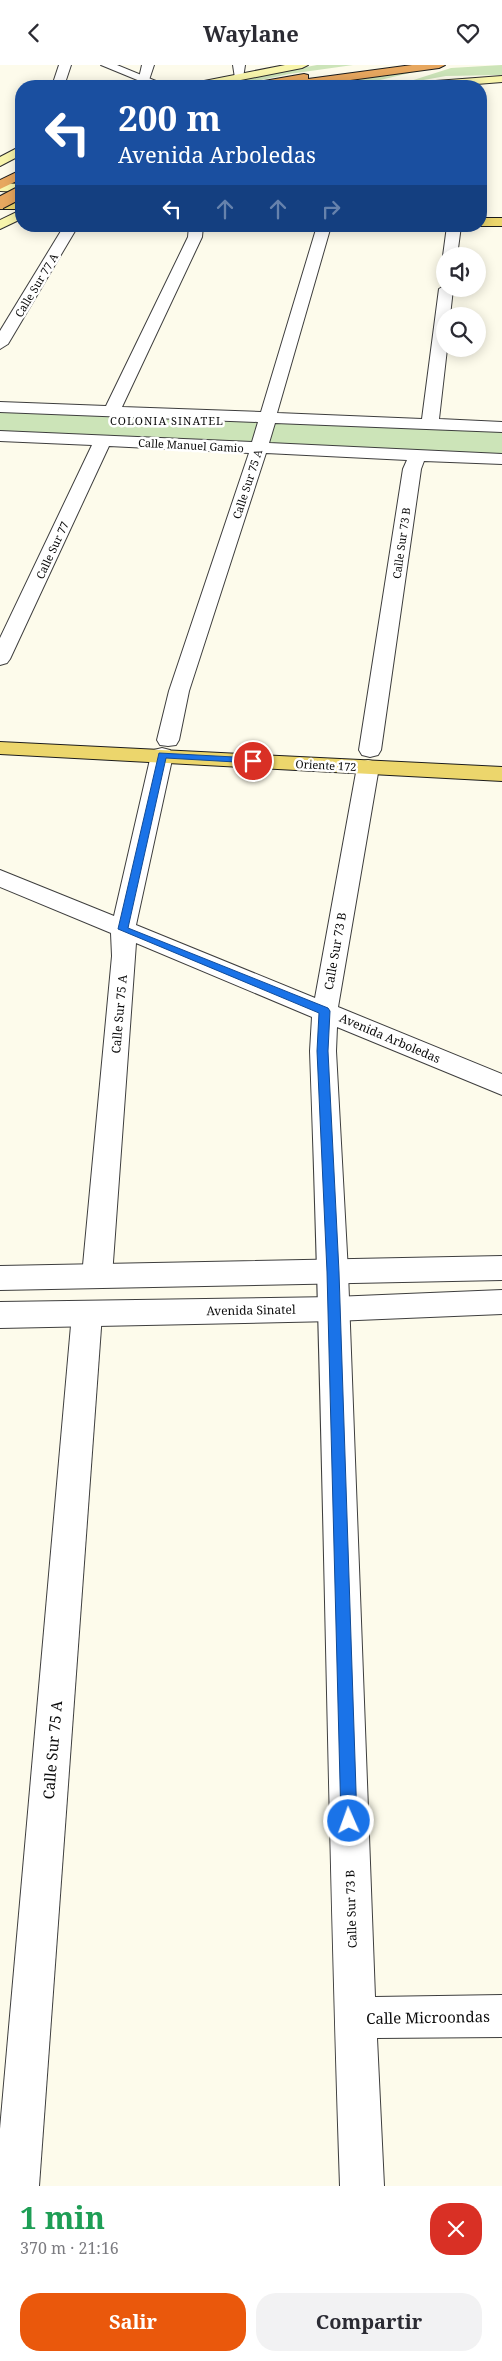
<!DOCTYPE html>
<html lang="es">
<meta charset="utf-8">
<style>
body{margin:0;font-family:"Noto Serif",serif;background:#f2f2f3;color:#2b2b33;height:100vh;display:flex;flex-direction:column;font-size:19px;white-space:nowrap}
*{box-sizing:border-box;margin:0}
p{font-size:16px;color:#7c7c81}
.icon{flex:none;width:28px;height:28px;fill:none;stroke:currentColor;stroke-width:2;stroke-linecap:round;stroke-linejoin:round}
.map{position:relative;height:2121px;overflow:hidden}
.panel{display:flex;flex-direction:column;background:#fff;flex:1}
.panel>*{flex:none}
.top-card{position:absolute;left:15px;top:15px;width:472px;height:152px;border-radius:20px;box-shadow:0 2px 12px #0003;background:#1a4fa0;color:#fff;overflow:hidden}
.buttons{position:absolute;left:436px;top:182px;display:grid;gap:10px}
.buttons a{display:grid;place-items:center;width:50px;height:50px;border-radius:50%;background:#fff;box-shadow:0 2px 12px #0003;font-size:25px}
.pin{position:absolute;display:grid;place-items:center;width:42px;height:42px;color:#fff;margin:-21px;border:2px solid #fff;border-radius:50%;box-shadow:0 1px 5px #0007}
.me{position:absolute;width:55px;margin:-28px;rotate:358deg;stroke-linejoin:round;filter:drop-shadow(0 0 4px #0008)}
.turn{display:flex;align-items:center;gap:18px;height:105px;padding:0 20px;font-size:22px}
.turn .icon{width:65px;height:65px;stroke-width:2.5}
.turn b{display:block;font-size:35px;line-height:42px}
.lanes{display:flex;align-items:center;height:48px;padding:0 20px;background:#0003;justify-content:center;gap:25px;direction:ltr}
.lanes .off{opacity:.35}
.round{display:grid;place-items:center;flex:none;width:52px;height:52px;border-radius:20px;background:#f2f2f3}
.summary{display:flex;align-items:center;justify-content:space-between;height:85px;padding:0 20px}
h1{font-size:30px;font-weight:700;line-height:38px;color:#1e9e55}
.action{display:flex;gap:10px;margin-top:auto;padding:10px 20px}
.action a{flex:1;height:58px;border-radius:20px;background:#ea580c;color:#fff;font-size:20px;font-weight:700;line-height:58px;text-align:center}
.action a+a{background:#f2f2f3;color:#2b2b33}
header{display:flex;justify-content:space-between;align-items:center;height:65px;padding:0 20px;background:#fff;font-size:22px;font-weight:700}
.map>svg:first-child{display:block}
.green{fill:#cce4b8}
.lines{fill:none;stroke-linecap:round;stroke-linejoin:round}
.minor-casing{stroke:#3e3e3e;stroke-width:2}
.tertiary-casing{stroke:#3e3e3e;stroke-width:2}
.secondary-casing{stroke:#2d2d2d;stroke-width:2}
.primary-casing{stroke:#1c1c1c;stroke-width:2}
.motorway-casing{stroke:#1c1c1c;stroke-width:2}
.minor{fill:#fff;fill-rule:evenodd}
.tertiary{fill:#fff;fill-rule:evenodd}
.secondary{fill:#f8f5ac;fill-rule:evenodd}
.primary{fill:#ecd66c;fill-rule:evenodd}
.motorway{fill:#e7a75f;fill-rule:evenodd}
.motorway-bridge-casing{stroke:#1c1c1c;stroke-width:14;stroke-linecap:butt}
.motorway-bridge{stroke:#e7a75f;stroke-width:12}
.route{fill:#1a73e8;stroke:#114b97}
.labels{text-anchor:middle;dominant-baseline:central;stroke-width:5;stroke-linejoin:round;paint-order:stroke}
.far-street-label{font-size:11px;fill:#0b0b0b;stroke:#fff}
.far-neighbourhood-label{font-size:11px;letter-spacing:1px;fill:#0b0b0b;stroke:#fff}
.street-label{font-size:12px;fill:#0b0b0b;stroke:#fff}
.near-street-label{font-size:15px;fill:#0b0b0b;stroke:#fff}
</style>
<header><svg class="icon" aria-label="back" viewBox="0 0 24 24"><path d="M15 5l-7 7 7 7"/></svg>Waylane<svg class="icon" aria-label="heart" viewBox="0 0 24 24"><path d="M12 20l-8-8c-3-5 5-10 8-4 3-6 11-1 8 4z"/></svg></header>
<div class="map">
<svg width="502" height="2121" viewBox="0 0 502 2121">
<rect width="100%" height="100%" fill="#fdfbeb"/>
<g class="green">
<polygon points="317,0 353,0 289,9 233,21 204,21"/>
<polygon points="502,0 502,10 446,11 401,19 451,3"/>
<polygon points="418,6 355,21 312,21"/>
<polygon points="0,344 502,366 502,389 0,367"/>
</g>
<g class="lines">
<g class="minor-casing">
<g id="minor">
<polygon points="59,0 71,0 64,21 52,21"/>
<polygon points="142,0 154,0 149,15 141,15 139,13"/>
<polygon points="233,0 245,0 243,13 235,13"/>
<polygon points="64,161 78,161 8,279 0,284 0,266"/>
<polygon points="189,161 203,161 202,172 122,342 261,347 317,161 331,161 277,348 422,354 439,224 445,220 445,224 453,224 450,251 445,251 447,284 439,354 502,357 502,367 275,358 269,378 502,389 502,399 424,396 421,404 381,685 378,690 370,692 362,690 359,685 403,404 407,395 266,388 189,626 179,675 176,680 168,681 160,680 157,675 169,626 249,388 109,381 10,594 7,598 0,600 0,573 92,380 0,376 0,366 252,377 258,357 0,347 0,337 106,341 188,172"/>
<polygon points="447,161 461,161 457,191 445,191 445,194 443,191"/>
<path d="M162,683L170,685L173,690L136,860L315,933L357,702L360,697L368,695L376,697L379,702L338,942L502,1009V1030L337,962L336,986L348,1207L375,1932L502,1930V1972L377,1973L384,2121H340C327,1743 324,1364 310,986L312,952L136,878L112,1211L108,1220L97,1223L86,1220L82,1211L112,891L111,868L0,822V805L114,851L151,690L154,685Z"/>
<polygon points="87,1236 98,1240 102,1249 39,2121 0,2121 0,2064 72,1249 76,1240"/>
</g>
</g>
<g class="tertiary-casing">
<g id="tertiary">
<polygon points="101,0 117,0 168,21 152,21"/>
<polygon points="502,1191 502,1215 0,1225 0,1201"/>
<polygon points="502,1225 502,1249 334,1256 0,1263 0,1237 334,1232"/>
</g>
</g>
<g class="secondary-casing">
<g id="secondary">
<polygon points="285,0 308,0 302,3 210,21 188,21 194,18"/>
<polygon points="502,11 502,17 451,21 403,21 409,18"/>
<polygon points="21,81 21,90 0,101 0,92"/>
<polygon points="0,118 21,119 21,127 0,126"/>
<polygon points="21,145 21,154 0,164 0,155"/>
</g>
</g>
<g class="primary-casing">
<g id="primary">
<rect x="0" y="136" width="21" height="8"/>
<rect x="481" y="153" width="21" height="8"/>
<polygon points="0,677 502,702 502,716 0,689"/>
</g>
</g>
<g class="motorway-casing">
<g id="motorway">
<polygon points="412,0 445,0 439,3 306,21 281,21 283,19 247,21 253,18 304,9 308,10 308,14"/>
<polygon points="21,105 21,114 0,124 0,115"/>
</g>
</g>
<use href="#minor" class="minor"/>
<use href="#tertiary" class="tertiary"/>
<use href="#secondary" class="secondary"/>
<use href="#primary" class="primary"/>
<use href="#motorway" class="motorway"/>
<g class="motorway-bridge-casing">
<polyline id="motorway-bridge" points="0,138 21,127"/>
</g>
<use href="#motorway-bridge" class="motorway-bridge"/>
</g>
<polygon class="route" points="159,688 253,693 257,696 253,698 166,693 128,863 328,943 330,946 328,986 339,1207 357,1756 354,1762 349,1764 343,1762 341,1756 327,1207 317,986 319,948 118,864"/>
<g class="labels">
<g class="far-street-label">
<text transform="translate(36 220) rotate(-59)">Calle Sur 77 A</text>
<text transform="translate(191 380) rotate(3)">Calle Manuel Gamio</text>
<text transform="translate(247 419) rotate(-72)">Calle Sur 75 A</text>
<text transform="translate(401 478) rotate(-82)">Calle Sur 73 B</text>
<text transform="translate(52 485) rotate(-65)">Calle Sur 77</text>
<text transform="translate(326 700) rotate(3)">Oriente 172</text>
</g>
<g class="far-neighbourhood-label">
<text x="167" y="355">COLONIA SINATEL</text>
</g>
<g class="street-label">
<text transform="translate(335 886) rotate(-80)">Calle Sur 73 B</text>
<text transform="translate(119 949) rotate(-85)">Calle Sur 75 A</text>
<text transform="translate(390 973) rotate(23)">Avenida Arboledas</text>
<text transform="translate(251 1245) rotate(-1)">Avenida Sinatel</text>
<text transform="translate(351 1844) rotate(-92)">Calle Sur 73 B</text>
</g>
<g class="near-street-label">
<text transform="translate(52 1685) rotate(-85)">Calle Sur 75 A</text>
<text transform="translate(428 1952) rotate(-1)">Calle Microondas</text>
</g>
</g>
</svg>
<div class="buttons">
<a><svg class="icon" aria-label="sound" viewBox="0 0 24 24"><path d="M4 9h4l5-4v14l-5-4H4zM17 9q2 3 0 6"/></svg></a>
<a><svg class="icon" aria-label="search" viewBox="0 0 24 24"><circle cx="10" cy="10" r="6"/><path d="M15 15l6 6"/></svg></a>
</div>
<div class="pin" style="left:253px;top:696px;background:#d93025"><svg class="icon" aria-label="arrive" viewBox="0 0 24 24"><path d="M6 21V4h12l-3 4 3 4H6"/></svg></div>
<svg class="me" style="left:349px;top:1756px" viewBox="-20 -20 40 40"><circle r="17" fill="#1a73e8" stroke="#fff" stroke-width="3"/><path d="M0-11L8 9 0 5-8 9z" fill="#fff"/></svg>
<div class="top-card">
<div class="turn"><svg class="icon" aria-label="left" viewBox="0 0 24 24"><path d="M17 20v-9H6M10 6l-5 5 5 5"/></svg><div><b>200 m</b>Avenida Arboledas</div></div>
<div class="lanes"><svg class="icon" aria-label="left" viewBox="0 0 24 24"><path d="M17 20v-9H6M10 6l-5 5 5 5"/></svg><svg class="icon off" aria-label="ahead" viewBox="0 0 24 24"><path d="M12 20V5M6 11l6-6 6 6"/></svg><svg class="icon off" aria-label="ahead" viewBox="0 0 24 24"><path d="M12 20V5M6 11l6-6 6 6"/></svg><svg class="icon off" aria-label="right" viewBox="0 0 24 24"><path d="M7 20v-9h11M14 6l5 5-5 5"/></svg></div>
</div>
</div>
<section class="panel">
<div class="summary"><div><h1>1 min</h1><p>370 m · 21:16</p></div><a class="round" style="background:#d93025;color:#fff"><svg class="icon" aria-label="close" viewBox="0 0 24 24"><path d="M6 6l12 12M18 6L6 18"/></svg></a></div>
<div class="action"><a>Salir</a><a>Compartir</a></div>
</section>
